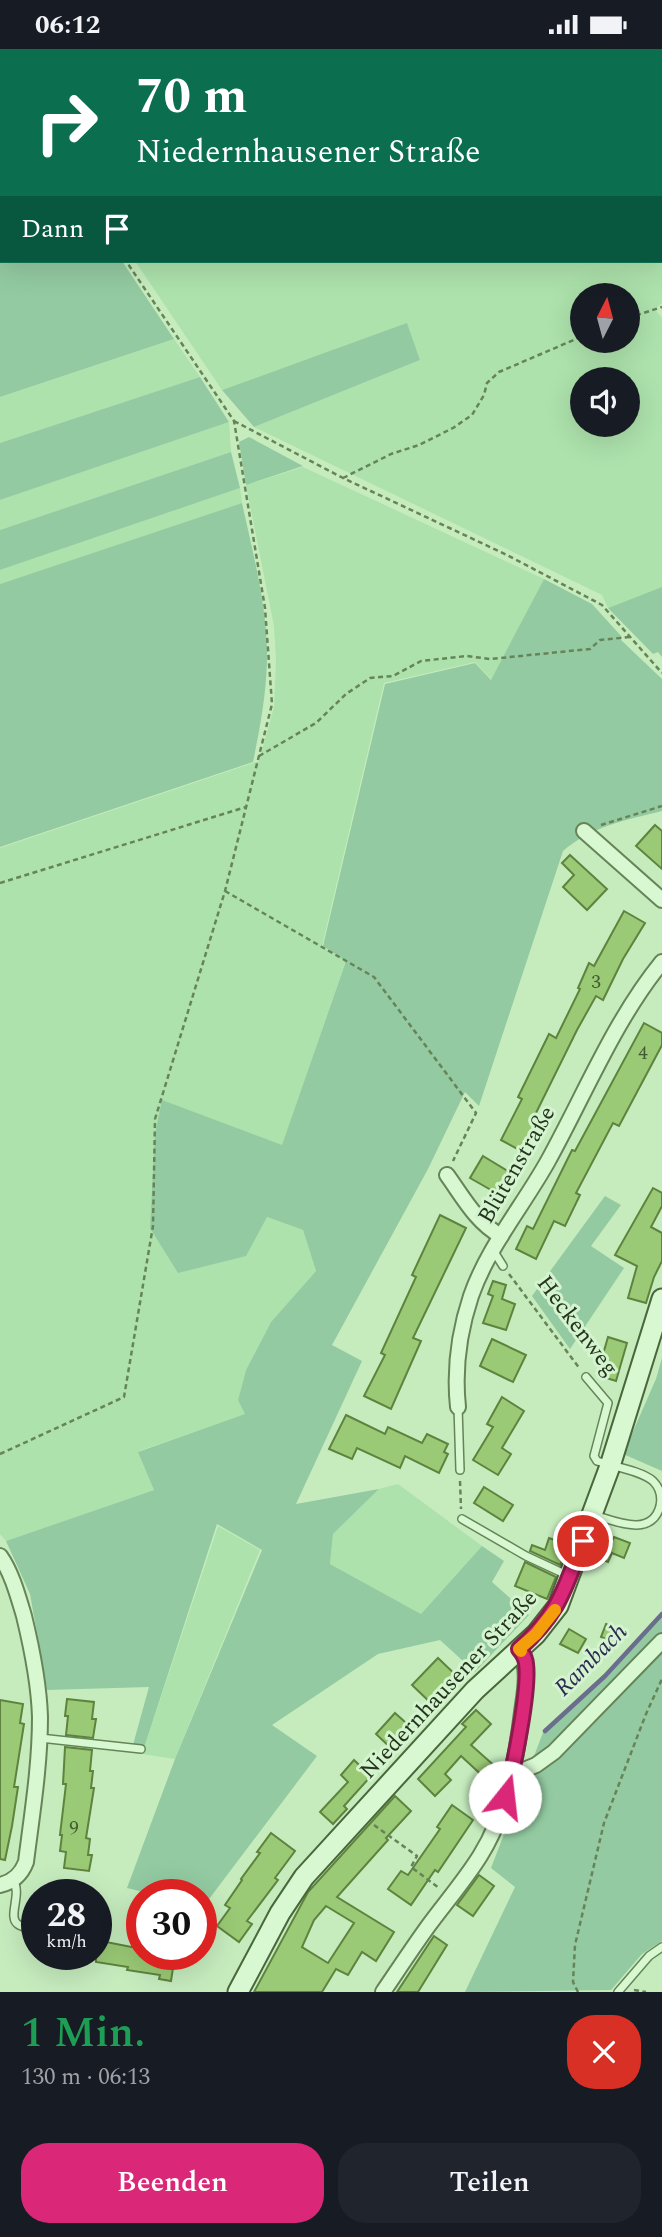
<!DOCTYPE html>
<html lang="de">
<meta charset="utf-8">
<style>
body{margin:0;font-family:Spectral,serif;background:#20242c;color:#f1f3f6;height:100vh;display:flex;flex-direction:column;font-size:26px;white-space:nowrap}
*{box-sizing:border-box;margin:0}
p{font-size:23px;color:#9ea1a6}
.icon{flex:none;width:38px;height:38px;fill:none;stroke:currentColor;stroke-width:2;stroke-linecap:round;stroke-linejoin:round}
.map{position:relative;height:1943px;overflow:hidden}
.sheet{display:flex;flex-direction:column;background:#171b24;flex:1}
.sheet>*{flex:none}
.guide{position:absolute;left:0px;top:0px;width:663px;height:214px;box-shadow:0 7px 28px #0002;background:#0b6e4f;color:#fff;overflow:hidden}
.needle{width:46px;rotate:6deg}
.tools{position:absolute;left:570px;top:234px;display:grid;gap:14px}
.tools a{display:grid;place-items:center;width:70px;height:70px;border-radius:50%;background:#171b24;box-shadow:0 7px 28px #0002;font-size:35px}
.speed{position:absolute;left:21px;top:1830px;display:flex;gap:14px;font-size:35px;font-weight:700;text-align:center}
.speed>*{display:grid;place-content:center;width:91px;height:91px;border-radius:50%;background:#171b24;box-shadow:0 7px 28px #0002;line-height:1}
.speed small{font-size:18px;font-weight:400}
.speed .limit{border:10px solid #d22;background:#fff;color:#111}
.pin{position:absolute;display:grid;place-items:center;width:60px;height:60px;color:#fff;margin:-30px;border:4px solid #fff;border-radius:50%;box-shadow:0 2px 7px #0007}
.me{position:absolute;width:77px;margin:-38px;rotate:16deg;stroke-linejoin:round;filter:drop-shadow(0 0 5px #0008)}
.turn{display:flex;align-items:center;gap:24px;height:147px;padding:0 21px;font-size:32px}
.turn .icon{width:91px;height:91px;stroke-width:2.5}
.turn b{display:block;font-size:49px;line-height:60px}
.then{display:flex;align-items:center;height:66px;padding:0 21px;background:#0003;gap:14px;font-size:26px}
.round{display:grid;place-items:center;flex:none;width:74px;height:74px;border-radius:28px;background:#20242c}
.overview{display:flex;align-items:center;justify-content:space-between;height:119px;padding:0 21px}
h1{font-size:42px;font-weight:600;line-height:52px;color:#1e9e55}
.action{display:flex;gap:14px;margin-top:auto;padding:14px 21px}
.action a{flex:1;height:80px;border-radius:28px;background:#db2777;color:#fff;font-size:28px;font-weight:600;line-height:80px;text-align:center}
.action a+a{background:#20242c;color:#f1f3f6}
.status{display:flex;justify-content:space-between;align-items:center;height:49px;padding:0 35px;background:#171b24;direction:ltr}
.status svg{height:19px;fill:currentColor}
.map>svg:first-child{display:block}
.farmland{fill:#ade2ac;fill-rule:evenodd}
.green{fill:#93caa1}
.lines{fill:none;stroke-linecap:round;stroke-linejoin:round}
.stream{stroke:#6a6d8b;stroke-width:4.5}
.building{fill:#9aca75;stroke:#5e833e;stroke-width:2;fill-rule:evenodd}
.lane-casing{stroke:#668458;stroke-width:10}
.street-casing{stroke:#668458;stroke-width:18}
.secondary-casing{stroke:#4a663b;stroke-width:23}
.path{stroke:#668458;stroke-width:2.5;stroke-dasharray:5 3.5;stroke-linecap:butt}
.lane{stroke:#d7f8d1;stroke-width:7}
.street{stroke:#d7f8d1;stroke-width:14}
.secondary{stroke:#d7f8d1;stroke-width:19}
.route-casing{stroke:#8e194d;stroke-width:18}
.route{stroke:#db2777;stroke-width:12}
.slow{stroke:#f59e0b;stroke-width:12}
.labels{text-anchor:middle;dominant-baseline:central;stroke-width:6;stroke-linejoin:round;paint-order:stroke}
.number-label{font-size:19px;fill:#425a32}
.street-label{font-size:23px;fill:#25341c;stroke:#d3f4ce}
.water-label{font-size:24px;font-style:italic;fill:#2e2b53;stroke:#d3f4ce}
</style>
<div class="status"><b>06:12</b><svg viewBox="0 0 49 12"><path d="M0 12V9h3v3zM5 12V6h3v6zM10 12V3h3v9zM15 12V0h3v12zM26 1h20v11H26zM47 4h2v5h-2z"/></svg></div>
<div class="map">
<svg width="662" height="1943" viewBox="0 0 662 1943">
<rect width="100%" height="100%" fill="#c6ecbe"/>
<g class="farmland">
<path d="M662,199V254L655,260L662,269V538L608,559L602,546L254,378L420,311L407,275L222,341L135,212H662ZM583,247H628V292H583ZM583,331H628V376H583Z"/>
<polygon points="174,290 200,328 0,394 0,348"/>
<polygon points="229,373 231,403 0,481 0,451"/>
<polygon points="303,418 544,530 492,631 475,613 384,634 322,897 346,911 282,1097 162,1052 267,1168 303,1181 316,1222 271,1273 246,1321 238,1351 246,1365 139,1402 154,1441 6,1492 0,1485 0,799 259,712 274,658 276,611 274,577 246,436"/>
<polygon points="240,439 242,454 0,535 0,521"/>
<polygon points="398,1435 482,1497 421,1565 330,1515 333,1485 379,1440"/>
<polygon points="218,1477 260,1501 175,1710 142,1705"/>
</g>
<g class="green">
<polygon points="0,0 243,0 239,2 2,2 2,8"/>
<polygon points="2,156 2,212 122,212 174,290 0,348 0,157"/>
<polygon points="407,274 420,311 254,378 222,341"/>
<polygon points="200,328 229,373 0,451 0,394"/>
<polygon points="249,388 303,417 246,436 239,393"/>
<polygon points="231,403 240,439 0,521 0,481"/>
<path d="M242,454C253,505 268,559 267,612C266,647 260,679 253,713L0,798V535Z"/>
<path d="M544,530L592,555L622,588L621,591L662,630V762C626,771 592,777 563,802L479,1057L465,1043L428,1120L332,1296L362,1312L296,1455L379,1440L333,1485L330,1515L421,1565L482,1497L504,1512L492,1533L529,1566L475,1623L440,1591L378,1605L272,1676L317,1707L203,1858L201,1857V1846H156L127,1839L175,1710L262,1501L217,1475L142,1705L131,1703L149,1638L47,1641L30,1545L6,1492L154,1441L138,1403L245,1365L238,1351L246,1321L271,1273L316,1222L303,1181L267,1168L246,1207L178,1224L150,1179L155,1085L162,1051L282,1096L346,912L323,897L385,635L475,614L491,631Z"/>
<polygon points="662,538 662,608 658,603 653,605 608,559"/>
<polygon points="605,1147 621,1156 591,1197 624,1219 570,1300 532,1247"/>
<polygon points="662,1309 662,1422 623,1405 656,1330"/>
<polygon points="662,1566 662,1892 642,1905 611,1941 465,1943 515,1838 491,1819 544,1681 606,1627"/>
</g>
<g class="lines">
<polyline class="stream" points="545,1682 605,1627 662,1565"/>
</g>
<g class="building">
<polygon points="655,776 662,782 662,820 636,797"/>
<polygon points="570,806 607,840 587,861 563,838 574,826 562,814"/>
<polygon points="624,862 645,874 623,910 603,951 596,947 577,981 531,1074 537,1077 523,1103 501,1091 522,1050 518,1048 549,985 556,989 580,940 578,939 589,914 594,917"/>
<polygon points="644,974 662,984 662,996 619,1077 613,1074 576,1144 580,1146 565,1177 554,1172 536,1210 516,1200 527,1177 533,1180 572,1101 575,1102"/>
<polygon points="483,1107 511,1124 498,1145 470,1129"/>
<polygon points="653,1139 662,1144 662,1157 651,1178 662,1184 662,1212 654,1228 646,1254 628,1249 637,1217 615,1206"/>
<polygon points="440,1166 466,1179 413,1289 421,1292 391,1360 364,1347 385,1306 381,1304 416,1228 412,1226"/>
<polygon points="493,1232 506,1236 502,1250 515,1255 506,1281 483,1274 493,1247 488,1245"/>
<polygon points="608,1288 627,1294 616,1332 597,1326"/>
<polygon points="492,1290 526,1306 513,1333 480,1317"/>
<polygon points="502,1348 524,1362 502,1399 511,1405 498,1426 473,1411 493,1378 487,1375"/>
<polygon points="346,1366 385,1385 388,1378 422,1394 427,1385 448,1395 444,1403 448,1405 439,1424 405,1407 400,1419 357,1399 352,1410 329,1400"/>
<polygon points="484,1438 513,1456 503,1472 474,1454"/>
<polygon points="614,1488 630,1494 624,1509 612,1504 608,1513 593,1507 600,1490 611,1494"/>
<polygon points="549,1489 568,1496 560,1516 530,1502 532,1496 545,1501"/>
<polygon points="525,1513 556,1528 547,1550 515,1537"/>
<polygon points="606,1575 619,1581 614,1593 601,1588"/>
<polygon points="569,1580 586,1590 578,1604 560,1595"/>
<polygon points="438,1609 461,1631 435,1658 412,1636"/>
<polygon points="67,1650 94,1653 92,1670 96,1670 93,1689 66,1686 68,1667 65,1667"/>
<polygon points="0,1651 23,1655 20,1674 24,1675 14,1738 18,1738 12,1777 5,1811 0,1810"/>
<polygon points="476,1661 491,1675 471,1696 497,1719 487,1731 461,1707 445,1725 451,1731 435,1747 418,1730 466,1678 462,1675"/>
<polygon points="395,1664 414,1681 394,1702 376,1685"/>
<polygon points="65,1698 92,1701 90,1722 93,1722 91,1739 94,1739 86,1789 90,1790 88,1806 92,1806 89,1822 64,1819 66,1803 60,1802 62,1786 60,1786 66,1735 63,1735"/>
<polygon points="354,1711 371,1727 344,1757 347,1760 333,1775 320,1763 348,1733 341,1726"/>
<path d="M395,1747L411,1762L386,1789L388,1791L337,1848L394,1883L376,1912L362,1903L348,1926L336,1920L322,1943H254L308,1843ZM326,1857L354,1874L328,1914L302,1898L314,1871Z"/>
<polygon points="452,1756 473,1771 438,1823 435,1821 411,1856 388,1840 401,1822 408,1826 440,1780 437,1778"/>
<polygon points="271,1784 295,1802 275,1829 278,1831 247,1872 252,1875 239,1893 217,1877 230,1859 225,1856 242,1831 241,1830 260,1804 257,1803"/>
<polygon points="479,1826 494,1837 473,1867 457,1856"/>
<polygon points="434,1887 447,1896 418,1943 397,1943"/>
<polygon points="96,1891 142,1900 142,1906 175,1906 171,1932 159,1930 160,1926 127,1921 128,1918 96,1913"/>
</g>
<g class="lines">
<g class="lane-casing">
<g id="lane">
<polyline points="493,1201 503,1217"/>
<path d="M586,1328L608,1354L594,1407L597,1412C612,1417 642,1422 653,1432C660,1439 662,1448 660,1457C652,1489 615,1472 594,1466"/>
<polyline points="458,1358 460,1421"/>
<polyline points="462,1470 526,1507 569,1527"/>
<polyline points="40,1689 141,1700"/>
<path d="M13,1831C23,1845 6,1869 19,1876C23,1879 32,1879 37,1880"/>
<polyline points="618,1943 649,1907 662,1898"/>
</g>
</g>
<g class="street-casing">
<g id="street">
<polyline points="584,782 662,851"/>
<path d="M447,1126C463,1148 476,1173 501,1187"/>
<path d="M458,1358C454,1320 459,1283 471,1247C488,1198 523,1157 548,1112C585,1045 614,972 662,913"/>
<path d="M0,1507C12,1524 18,1547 24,1567C32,1600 39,1634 40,1668C40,1717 32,1765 26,1813C21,1826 13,1833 0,1836"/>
<polyline points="512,1726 536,1716 554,1703 662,1592"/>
<path d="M383,1943C398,1921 413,1898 429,1876C446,1853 465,1831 480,1807C507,1764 516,1712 522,1663C525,1641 530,1620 519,1600"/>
</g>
</g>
<g class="secondary-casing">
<polyline id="secondary" points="238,1943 280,1864 304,1828 475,1641 536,1585 558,1557 610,1417 662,1250"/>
</g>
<g class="path">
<polyline points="582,0 583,2"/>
<polyline points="0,20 2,23"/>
<polyline points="662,186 662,187"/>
<polyline points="628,269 662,258"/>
<polyline points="234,372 343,429 507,506 602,556 662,624"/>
<polyline points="343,429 391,405 419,396 453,379 472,366 484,346 487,334 499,323 583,287"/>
<polyline points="259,707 316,674 346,645 370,629 393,627 421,612 467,607 490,610 590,600 600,591 630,588"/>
<polyline points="601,776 662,757"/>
<polyline points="0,834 246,758"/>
<polyline points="225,842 374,928 476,1064 453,1112"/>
<polyline points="509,1225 580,1320"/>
<polyline points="0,1405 124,1348 153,1177 155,1070 225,842 272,655 265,559 234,372 126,212"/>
<polyline points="460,1432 461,1460"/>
<polyline points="374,1776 417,1807 411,1818 439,1839"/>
<polyline points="634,1941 646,1943"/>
<polyline points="578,1943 573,1933 575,1896 604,1774 646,1665 662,1630"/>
</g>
<use href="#lane" class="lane"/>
<use href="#street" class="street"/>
<use href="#secondary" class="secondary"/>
</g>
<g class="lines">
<g class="route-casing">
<path id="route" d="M505,1748C513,1724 532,1631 525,1610C524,1606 521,1603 519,1600C560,1563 564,1541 583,1492"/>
</g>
<use href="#route" class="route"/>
<polyline class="slow" points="521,1602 519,1600 536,1585 555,1561"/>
</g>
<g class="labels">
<g class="number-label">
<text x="596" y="933">3</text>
<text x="643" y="1004">4</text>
<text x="74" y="1779">9</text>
</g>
<g class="street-label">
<text transform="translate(517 1116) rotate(-60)">Blütenstraße</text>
<text transform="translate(577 1277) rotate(53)">Heckenweg</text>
<text transform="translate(449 1636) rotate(-47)">Niedernhausener Straße</text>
</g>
<g class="water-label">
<text transform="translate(591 1611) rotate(-45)">Rambach</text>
</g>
</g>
</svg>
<div class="tools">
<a><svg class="needle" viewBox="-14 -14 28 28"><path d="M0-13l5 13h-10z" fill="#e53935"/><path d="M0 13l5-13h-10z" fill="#9ea1a6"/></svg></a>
<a><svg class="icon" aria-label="sound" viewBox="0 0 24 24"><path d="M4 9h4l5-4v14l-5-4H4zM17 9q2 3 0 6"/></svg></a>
</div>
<div class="speed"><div>28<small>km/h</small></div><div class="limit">30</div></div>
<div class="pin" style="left:583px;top:1492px;background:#d93025"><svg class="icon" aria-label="arrive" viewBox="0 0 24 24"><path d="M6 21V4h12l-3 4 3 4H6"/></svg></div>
<svg class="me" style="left:505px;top:1748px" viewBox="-20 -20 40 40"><circle r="19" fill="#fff"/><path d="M0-13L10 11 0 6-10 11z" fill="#db2777"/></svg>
<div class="guide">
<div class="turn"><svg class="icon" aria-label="right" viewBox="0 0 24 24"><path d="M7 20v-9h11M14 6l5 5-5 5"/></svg><div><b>70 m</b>Niedernhausener Straße</div></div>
<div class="then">Dann<svg class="icon" aria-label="arrive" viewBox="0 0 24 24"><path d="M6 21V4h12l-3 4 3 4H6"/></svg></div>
</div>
</div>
<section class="sheet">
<div class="overview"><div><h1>1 Min.</h1><p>130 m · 06:13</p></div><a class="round" style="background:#d93025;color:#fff"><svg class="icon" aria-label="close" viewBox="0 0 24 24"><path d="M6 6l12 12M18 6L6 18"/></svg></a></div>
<div class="action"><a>Beenden</a><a>Teilen</a></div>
</section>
